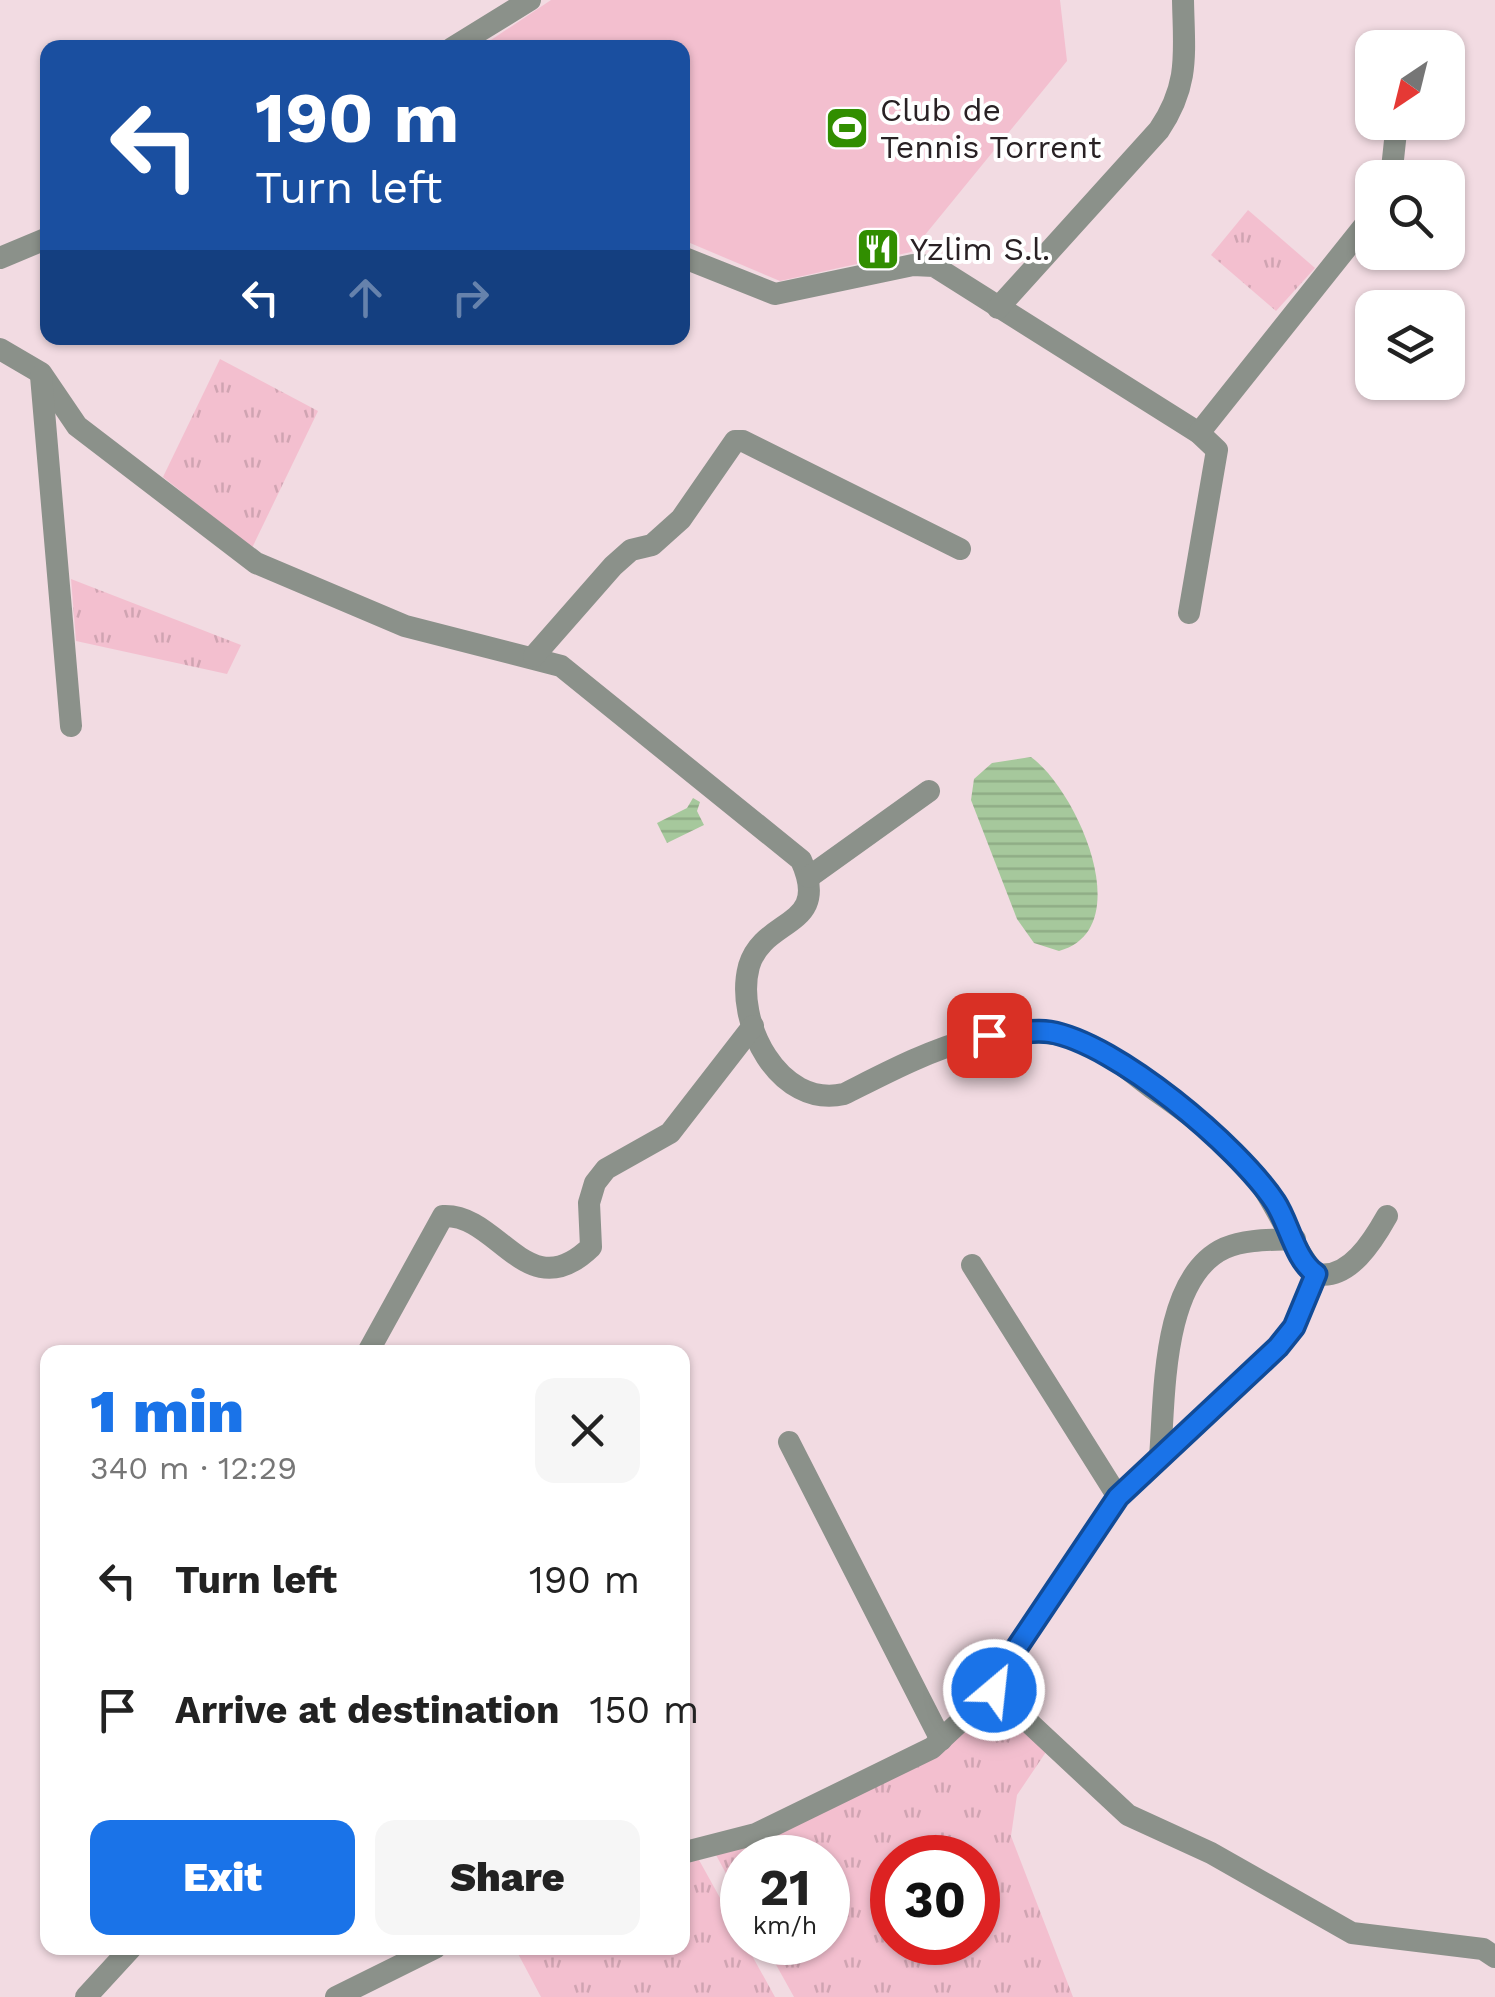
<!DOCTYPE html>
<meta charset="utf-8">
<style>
body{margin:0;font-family:"Work Sans",sans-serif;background:#f6f6f6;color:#222;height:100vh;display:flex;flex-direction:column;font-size:38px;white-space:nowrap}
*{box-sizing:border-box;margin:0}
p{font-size:32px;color:#767676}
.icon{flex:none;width:55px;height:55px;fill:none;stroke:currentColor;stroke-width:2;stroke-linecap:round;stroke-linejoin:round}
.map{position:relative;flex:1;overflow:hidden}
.side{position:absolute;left:40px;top:1345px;width:650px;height:610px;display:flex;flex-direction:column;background:#fff;border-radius:20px;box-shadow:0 2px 8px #0004}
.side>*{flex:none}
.guide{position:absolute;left:40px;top:40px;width:650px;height:305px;border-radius:20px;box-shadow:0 2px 8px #0004;background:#1a4fa0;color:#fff;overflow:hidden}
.needle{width:65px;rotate:215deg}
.controls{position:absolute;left:1355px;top:30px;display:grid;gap:20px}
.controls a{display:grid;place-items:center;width:110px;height:110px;border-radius:20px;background:#fff;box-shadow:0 2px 8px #0004;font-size:50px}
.speed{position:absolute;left:720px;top:1835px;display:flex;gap:20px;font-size:50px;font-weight:700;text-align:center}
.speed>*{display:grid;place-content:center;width:130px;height:130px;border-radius:50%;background:#fff;box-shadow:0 2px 8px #0004;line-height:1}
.speed small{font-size:25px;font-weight:400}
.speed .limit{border:15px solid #d22;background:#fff;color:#111}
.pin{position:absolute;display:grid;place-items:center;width:85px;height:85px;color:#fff;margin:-42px;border-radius:20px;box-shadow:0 5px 15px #0006}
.me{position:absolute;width:110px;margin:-55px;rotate:28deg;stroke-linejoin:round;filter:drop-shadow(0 0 8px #0008)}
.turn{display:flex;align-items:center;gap:35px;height:210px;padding:0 50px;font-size:45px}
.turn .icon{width:130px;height:130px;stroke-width:2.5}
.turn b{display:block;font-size:70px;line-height:85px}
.lanes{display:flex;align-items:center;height:95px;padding:0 50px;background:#0003;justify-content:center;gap:50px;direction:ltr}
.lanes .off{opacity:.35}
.round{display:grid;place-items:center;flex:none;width:105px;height:105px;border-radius:20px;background:#f6f6f6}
.summary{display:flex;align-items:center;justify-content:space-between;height:170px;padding:0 50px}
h1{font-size:60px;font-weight:800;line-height:75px;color:#1a73e8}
.action{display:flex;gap:20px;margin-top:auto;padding:20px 50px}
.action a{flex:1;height:115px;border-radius:20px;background:#1a73e8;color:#fff;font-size:40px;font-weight:800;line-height:115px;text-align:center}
.action a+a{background:#f6f6f6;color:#222}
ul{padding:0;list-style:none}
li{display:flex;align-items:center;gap:30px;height:130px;padding:0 50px}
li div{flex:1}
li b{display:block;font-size:38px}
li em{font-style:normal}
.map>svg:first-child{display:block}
.grass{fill:url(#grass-tufts);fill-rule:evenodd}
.pitch{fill:#f3bfcf}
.water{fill:url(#water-rules)}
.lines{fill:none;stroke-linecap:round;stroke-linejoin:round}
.minor{stroke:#8b918a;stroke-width:22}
.route-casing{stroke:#114b97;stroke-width:25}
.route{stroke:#1a73e8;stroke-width:18}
.labels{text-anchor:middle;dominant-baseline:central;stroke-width:8;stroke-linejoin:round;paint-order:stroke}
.poi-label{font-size:32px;fill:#292124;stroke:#fff;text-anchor:start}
</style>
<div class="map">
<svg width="1495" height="1997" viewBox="0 0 1495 1997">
<defs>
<pattern id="grass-tufts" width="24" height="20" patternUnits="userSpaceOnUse" patternTransform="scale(2.5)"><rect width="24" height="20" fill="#f3bfcf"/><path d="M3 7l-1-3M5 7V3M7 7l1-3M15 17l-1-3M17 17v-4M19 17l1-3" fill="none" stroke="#d0a4b2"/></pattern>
<pattern id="water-rules" width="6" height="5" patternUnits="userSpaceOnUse" patternTransform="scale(2.5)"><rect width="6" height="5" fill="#a6c89c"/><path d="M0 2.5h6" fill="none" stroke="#8fac86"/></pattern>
</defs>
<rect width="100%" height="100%" fill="#f2dbe2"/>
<g class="grass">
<polygon points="1248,210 1315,268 1276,311 1211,255"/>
<polygon points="220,359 318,411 252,548 163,477"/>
<polygon points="71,579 241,645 227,674 76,641"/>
<path d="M996,1704L1048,1749L1017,1795L1011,1836L1073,1997H794L764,1943L828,1942V1858H742V1903L716,1855ZM892,1858H978V1942H892Z"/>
<polygon points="699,1860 775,1997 541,1997 515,1948 682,1948 683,1862"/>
</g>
<polygon class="pitch" points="551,0 1060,0 1067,61 911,252 780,281 683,240 682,48 479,48"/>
<g class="water">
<path d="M1031,757C1077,790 1139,929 1059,951L1034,943L1017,919L971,800L974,779L992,763Z"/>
<polygon points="693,798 700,802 697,811 704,825 667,843 657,823 687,808"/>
</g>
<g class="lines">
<g class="minor">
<polyline points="452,48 530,0"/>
<polyline points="1391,178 1397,122"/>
<polyline points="682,257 775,294 913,265 934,266 1199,433 1217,450 1189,613"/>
<polyline points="0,258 48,238"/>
<path d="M998,308L1159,130C1190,84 1184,53 1183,0"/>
<path d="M0,349L41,373L77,426L256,563L405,626L561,666L801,860C832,929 764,916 749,966C734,1022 779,1109 844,1094C918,1057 1006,1007 1090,1045C1113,1055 1131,1073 1152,1088C1188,1113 1223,1139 1252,1172C1273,1196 1300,1263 1317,1274C1349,1280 1373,1241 1387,1216"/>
<polyline points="41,376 71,726"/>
<polyline points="1199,433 1372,216"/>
<polyline points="534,656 613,566 631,550 652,545 681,519 735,441 743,441 960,549"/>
<polyline points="809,877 929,791"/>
<polyline points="972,1265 1118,1497 1004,1667 994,1690"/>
<path d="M368,1352L443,1216C499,1213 527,1309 591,1247L589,1203L595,1183L606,1169L670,1133L753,1026"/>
<polyline points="789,1442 941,1740"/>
<polyline points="1160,1457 1278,1347 1294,1327 1317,1274"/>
<path d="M1118,1497L1160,1457C1165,1397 1161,1277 1225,1248C1246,1239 1272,1240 1295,1239"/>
<polyline points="682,1853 756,1834 932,1748 994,1690 1128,1815 1211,1853 1352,1933 1483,1949 1495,1957"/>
<polyline points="86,1997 131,1948"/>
<polyline points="336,1997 435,1948"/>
</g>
</g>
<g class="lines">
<g class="route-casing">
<path id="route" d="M989,1035C1009,1035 1030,1029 1050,1032C1116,1043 1238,1146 1275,1202C1289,1223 1295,1260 1316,1274L1294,1327L1278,1347L1118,1497L1004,1667L994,1690"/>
</g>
<use href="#route" class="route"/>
</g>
<defs>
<g id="stadium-square" transform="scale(2.25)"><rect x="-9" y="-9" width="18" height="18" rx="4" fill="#318e00" stroke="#fff"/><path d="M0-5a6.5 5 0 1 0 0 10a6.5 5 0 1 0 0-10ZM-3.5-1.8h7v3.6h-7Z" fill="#fff"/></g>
<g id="restaurant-square" transform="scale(2.25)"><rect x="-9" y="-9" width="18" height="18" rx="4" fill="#318e00" stroke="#fff"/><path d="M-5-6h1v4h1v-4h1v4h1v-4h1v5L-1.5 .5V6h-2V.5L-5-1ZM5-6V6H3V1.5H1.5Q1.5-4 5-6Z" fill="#fff"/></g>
</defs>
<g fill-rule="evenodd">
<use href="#stadium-square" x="847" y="128"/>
<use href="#restaurant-square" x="878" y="249"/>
</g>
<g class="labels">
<g class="poi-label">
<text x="880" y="110">Club de<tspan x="880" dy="37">Tennis Torrent</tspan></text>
<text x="910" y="249">Yzlim S.l.</text>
</g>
</g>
</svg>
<div class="controls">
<a><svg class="needle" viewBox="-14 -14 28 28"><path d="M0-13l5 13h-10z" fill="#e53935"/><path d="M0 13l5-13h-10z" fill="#767676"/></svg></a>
<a><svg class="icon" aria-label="search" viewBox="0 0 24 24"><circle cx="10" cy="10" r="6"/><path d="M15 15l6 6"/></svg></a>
<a><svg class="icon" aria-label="layers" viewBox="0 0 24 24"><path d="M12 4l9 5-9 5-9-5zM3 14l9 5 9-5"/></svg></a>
</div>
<div class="speed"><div>21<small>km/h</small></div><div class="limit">30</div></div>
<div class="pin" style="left:989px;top:1035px;background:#d93025"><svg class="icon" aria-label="arrive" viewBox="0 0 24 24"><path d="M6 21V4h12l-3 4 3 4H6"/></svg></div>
<svg class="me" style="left:994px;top:1690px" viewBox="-20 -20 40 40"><circle r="17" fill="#1a73e8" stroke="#fff" stroke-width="3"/><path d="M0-11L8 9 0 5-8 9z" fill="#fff"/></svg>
<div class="guide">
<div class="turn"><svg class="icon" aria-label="left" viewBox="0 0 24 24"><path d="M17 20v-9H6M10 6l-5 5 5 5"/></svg><div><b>190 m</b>Turn left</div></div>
<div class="lanes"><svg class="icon" aria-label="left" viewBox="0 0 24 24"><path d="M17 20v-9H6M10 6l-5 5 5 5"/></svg><svg class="icon off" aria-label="ahead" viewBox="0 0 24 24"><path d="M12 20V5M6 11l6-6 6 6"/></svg><svg class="icon off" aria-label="right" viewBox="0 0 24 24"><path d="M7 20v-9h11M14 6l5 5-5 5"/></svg></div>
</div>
<section class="side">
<div class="summary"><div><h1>1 min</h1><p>340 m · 12:29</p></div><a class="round"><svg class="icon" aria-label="close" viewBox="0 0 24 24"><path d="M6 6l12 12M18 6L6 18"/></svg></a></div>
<ul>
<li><svg class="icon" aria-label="left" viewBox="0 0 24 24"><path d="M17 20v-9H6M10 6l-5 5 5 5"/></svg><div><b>Turn left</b></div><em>190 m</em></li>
<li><svg class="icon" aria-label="arrive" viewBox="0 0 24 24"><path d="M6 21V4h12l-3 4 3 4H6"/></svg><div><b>Arrive at destination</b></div><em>150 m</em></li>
</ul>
<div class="action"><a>Exit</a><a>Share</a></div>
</section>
</div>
